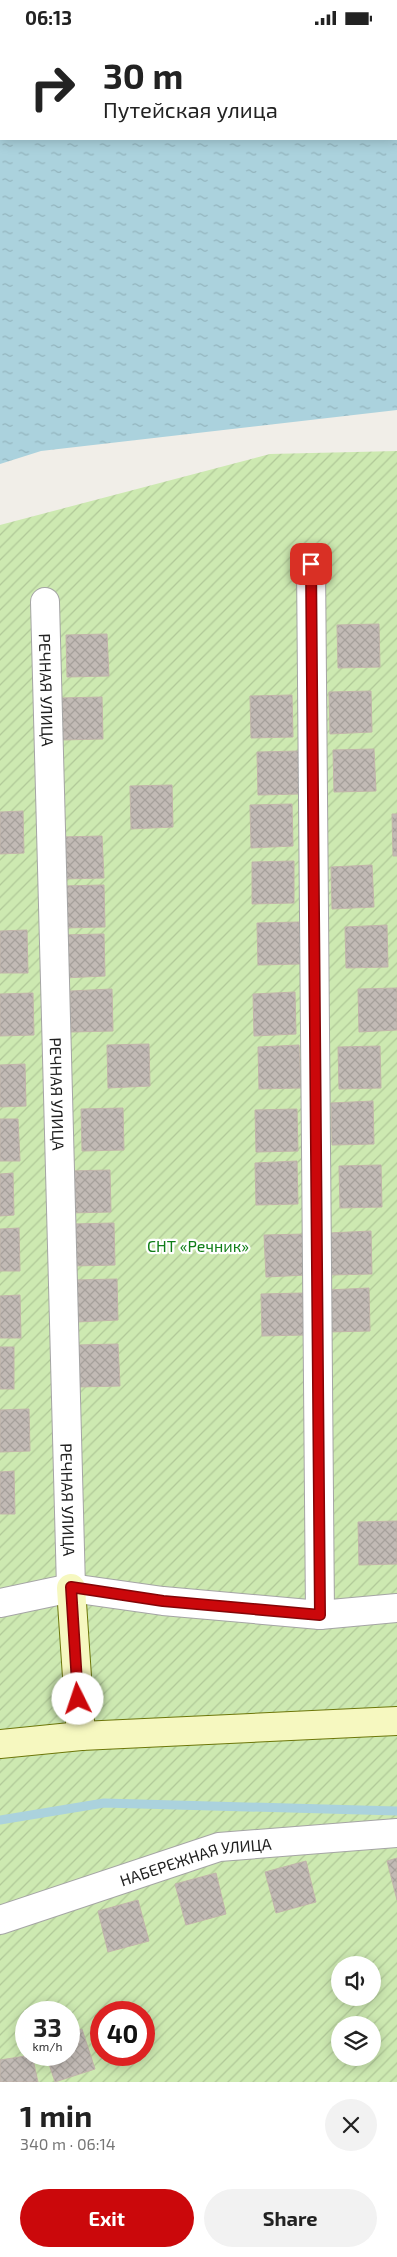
<!DOCTYPE html>
<meta charset="utf-8">
<style>
body{margin:0;font-family:"Exo 2",sans-serif;background:#f2f2f2;color:#222;height:100vh;display:flex;flex-direction:column;font-size:19px;white-space:nowrap}
*{box-sizing:border-box;margin:0}
p{font-size:16px;color:#767676}
.icon{flex:none;width:28px;height:28px;fill:none;stroke:currentColor;stroke-width:2;stroke-linecap:round;stroke-linejoin:round}
.map{position:relative;height:2047px;overflow:hidden}
.panel{display:flex;flex-direction:column;background:#fff;flex:1}
.panel>*{flex:none}
.banner{position:absolute;left:0px;top:0px;width:398px;height:105px;box-shadow:0 2px 12px #0003;background:#fff;color:#222;overflow:hidden}
.fabs{position:absolute;left:331px;top:1921px;display:grid;gap:10px}
.fabs a{display:grid;place-items:center;width:50px;height:50px;border-radius:50%;background:#fff;box-shadow:0 2px 12px #0003;font-size:25px}
.speed{position:absolute;left:15px;top:1966px;display:flex;gap:10px;font-size:25px;font-weight:700;text-align:center}
.speed>*{display:grid;place-content:center;width:65px;height:65px;border-radius:50%;background:#fff;box-shadow:0 2px 12px #0003;line-height:1}
.speed small{font-size:12px;font-weight:400}
.speed .limit{border:8px solid #d22;background:#fff;color:#111}
.pin{position:absolute;display:grid;place-items:center;width:42px;height:42px;color:#fff;margin:-21px;border-radius:10px;box-shadow:0 2px 8px #0006}
.me{position:absolute;width:55px;margin:-28px;rotate:356deg;stroke-linejoin:round;filter:drop-shadow(0 0 4px #0008)}
.turn{display:flex;align-items:center;gap:18px;height:105px;padding:0 20px;font-size:22px}
.turn .icon{width:65px;height:65px;stroke-width:2.5}
.turn b{display:block;font-size:35px;line-height:42px}
.round{display:grid;place-items:center;flex:none;width:52px;height:52px;border-radius:26px;background:#f2f2f2}
.summary{display:flex;align-items:center;justify-content:space-between;height:85px;padding:0 20px}
h1{font-size:30px;font-weight:700;line-height:38px}
.cta{display:flex;gap:10px;margin-top:auto;padding:10px 20px}
.cta a{flex:1;height:58px;border-radius:30px;background:#cb080b;color:#fff;font-size:20px;font-weight:700;line-height:58px;text-align:center}
.cta a+a{background:#f2f2f2;color:#222}
.status{display:flex;justify-content:space-between;align-items:center;height:35px;padding:0 25px;background:#fff;direction:ltr}
.status svg{height:14px;fill:currentColor}
.map>svg:first-child{display:block}
.garden{fill:url(#garden-furrows);fill-rule:evenodd}
.water{fill:url(#water-ripples);fill-rule:evenodd}
.lines{fill:none;stroke-linecap:round;stroke-linejoin:round}
.stream{stroke:#abd2dd;stroke-width:9}
.building{fill:url(#building-cross-hatch);stroke:#c2b5ab}
.street-casing{stroke:#a5a5a5;stroke-width:30}
.secondary-casing{stroke:#6d7709;stroke-width:30}
.street{stroke:#fff;stroke-width:28}
.secondary{stroke:#f6f8c0;stroke-width:28}
.route-casing{stroke:#840507;stroke-width:12}
.route{stroke:#cb080b;stroke-width:9}
.labels{text-anchor:middle;dominant-baseline:central;stroke-width:4.5;stroke-linejoin:round;paint-order:stroke}
.street-label{font-size:16px;fill:#212121;stroke:#fff}
.park-label{font-size:16px;fill:#107e17;stroke:#fff}
</style>
<div class="status"><b>06:13</b><svg viewBox="0 0 49 12"><path d="M0 12V9h3v3zM5 12V6h3v6zM10 12V3h3v9zM15 12V0h3v12zM26 1h20v11H26zM47 4h2v5h-2z"/></svg></div>
<div class="map">
<svg width="397" height="2047" viewBox="0 0 397 2047">
<defs>
<pattern id="garden-furrows" width="10" height="10" patternUnits="userSpaceOnUse" patternTransform="scale(1.25)"><rect width="10" height="10" fill="#cde9b1"/><path d="M-1 1l2-2M0 10L10 0M9 11l2-2" fill="none" stroke="#b0c898"/></pattern>
<pattern id="water-ripples" width="26" height="14" patternUnits="userSpaceOnUse" patternTransform="scale(1.25)"><rect width="26" height="14" fill="#abd2dd"/><path d="M2 4q2-2 4 0t4 0M15 11q2-2 4 0t4 0" fill="none" stroke="#93b4bd"/></pattern>
<pattern id="building-cross-hatch" width="8" height="8" patternUnits="userSpaceOnUse" patternTransform="scale(1.25)"><rect width="8" height="8" fill="#c2bab5"/><path d="M0 0l8 8M0 8l8-8" fill="none" stroke="#a6a09b"/></pattern>
</defs>
<rect width="100%" height="100%" fill="#f1eee8"/>
<path class="garden" d="M397,416V2047H0V490L270,419ZM340,1930H372V1962H340ZM26,1978H69V2020H26ZM101,1978H144V2020H101ZM340,1990H372V2022H340Z"/>
<path class="water" d="M0,0H397V375L41,416L0,429ZM1,1H396V104H1Z"/>
<g class="lines">
<polyline class="stream" points="0,1785 104,1768 397,1776"/>
</g>
<g class="building">
<polygon points="379,589 380,632 338,633 337,590"/>
<polygon points="107,599 109,641 67,642 66,600"/>
<polygon points="371,656 372,697 330,699 329,657"/>
<polygon points="292,660 293,702 251,703 250,661"/>
<polygon points="102,662 103,704 61,705 60,663"/>
<polygon points="374,714 376,756 334,757 333,715"/>
<polygon points="299,716 300,759 258,760 257,717"/>
<polygon points="172,750 173,792 131,794 130,751"/>
<polygon points="292,769 293,811 251,813 250,770"/>
<polygon points="23,776 24,818 0,819 0,777"/>
<polygon points="392,779 397,779 397,821 393,821"/>
<polygon points="102,801 104,843 62,844 61,802"/>
<polygon points="294,826 294,868 252,869 252,827"/>
<polygon points="372,830 374,872 332,874 331,832"/>
<polygon points="104,850 105,892 63,893 62,851"/>
<polygon points="299,887 300,929 258,930 257,888"/>
<polygon points="387,890 388,932 346,933 345,892"/>
<polygon points="27,895 28,938 0,938 0,896"/>
<polygon points="104,899 105,941 63,943 62,900"/>
<polygon points="397,953 397,995 359,997 358,954"/>
<polygon points="112,954 113,996 71,997 70,956"/>
<polygon points="295,957 296,999 254,1001 253,959"/>
<polygon points="33,958 34,1000 0,1001 0,959"/>
<polygon points="149,1009 150,1051 108,1053 107,1010"/>
<polygon points="299,1010 301,1053 259,1054 258,1012"/>
<polygon points="380,1011 381,1053 339,1054 338,1012"/>
<polygon points="25,1029 26,1071 0,1072 0,1030"/>
<polygon points="373,1066 374,1109 332,1110 331,1068"/>
<polygon points="123,1073 124,1115 82,1116 81,1074"/>
<polygon points="297,1074 298,1116 256,1117 255,1075"/>
<polygon points="0,1084 18,1084 20,1126 0,1126"/>
<polygon points="297,1126 298,1169 256,1170 255,1128"/>
<polygon points="381,1130 382,1172 340,1173 339,1131"/>
<polygon points="110,1135 111,1177 69,1178 68,1136"/>
<polygon points="13,1138 14,1180 0,1181 0,1139"/>
<polygon points="114,1188 115,1230 73,1231 72,1189"/>
<polygon points="19,1193 20,1236 0,1236 0,1194"/>
<polygon points="371,1196 372,1239 330,1240 329,1198"/>
<polygon points="306,1199 307,1240 266,1242 264,1200"/>
<polygon points="117,1244 118,1285 77,1287 75,1245"/>
<polygon points="369,1253 370,1296 328,1297 327,1255"/>
<polygon points="303,1258 304,1300 262,1301 261,1259"/>
<polygon points="20,1260 21,1303 0,1303 0,1261"/>
<polygon points="118,1309 120,1351 78,1352 77,1310"/>
<rect x="0" y="1312" width="14" height="42"/>
<polygon points="29,1374 30,1416 0,1417 0,1375"/>
<polygon points="14,1436 15,1479 0,1479 0,1437"/>
<polygon points="397,1486 397,1529 359,1530 358,1487"/>
<polygon points="397,1823 397,1865 387,1826"/>
<polygon points="306,1826 316,1867 276,1878 265,1837"/>
<polygon points="216,1838 226,1879 186,1890 175,1849"/>
<polygon points="138,1865 149,1906 108,1917 98,1876"/>
<polygon points="82,1994 95,2034 55,2047 46,2020 69,2020 69,1998"/>
<polygon points="32,2020 38,2047 0,2047 0,2025"/>
</g>
<g class="lines">
<g class="street-casing">
<g id="street">
<polyline points="311,529 320,1580"/>
<path id="s1" d="M45,567L71,1553"/>
<polyline points="0,1568 71,1553 163,1566 320,1580 397,1573"/>
<path id="s2" d="M0,1885L219,1812L397,1798"/>
</g>
</g>
<g class="secondary-casing">
<g id="secondary">
<polyline points="71,1553 81,1701 397,1686"/>
<polyline points="0,1709 81,1701"/>
</g>
</g>
<use href="#street" class="street"/>
<use href="#secondary" class="secondary"/>
</g>
<g class="lines">
<g class="route-casing">
<polyline id="route" points="78,1664 71,1552 163,1566 320,1580 311,529"/>
</g>
<use href="#route" class="route"/>
</g>
<g class="labels">
<g class="street-label">
<text stroke="none"><textPath href="#s1" startOffset="88">РЕЧНАЯ УЛИЦА</textPath></text>
<text stroke="none"><textPath href="#s1" startOffset="492">РЕЧНАЯ УЛИЦА</textPath></text>
<text stroke="none"><textPath href="#s1" startOffset="898">РЕЧНАЯ УЛИЦА</textPath></text>
<text stroke="none"><textPath href="#s2" startOffset="205">НАБЕРЕЖНАЯ УЛИЦА</textPath></text>
</g>
<g class="park-label">
<text x="198" y="1210">СНТ «Речник»</text>
</g>
</g>
</svg>
<div class="fabs">
<a><svg class="icon" aria-label="sound" viewBox="0 0 24 24"><path d="M4 9h4l5-4v14l-5-4H4zM17 9q2 3 0 6"/></svg></a>
<a><svg class="icon" aria-label="layers" viewBox="0 0 24 24"><path d="M12 4l9 5-9 5-9-5zM3 14l9 5 9-5"/></svg></a>
</div>
<div class="speed"><div>33<small>km/h</small></div><div class="limit">40</div></div>
<div class="pin" style="left:311px;top:529px;background:#d93025"><svg class="icon" aria-label="arrive" viewBox="0 0 24 24"><path d="M6 21V4h12l-3 4 3 4H6"/></svg></div>
<svg class="me" style="left:78px;top:1664px" viewBox="-20 -20 40 40"><circle r="19" fill="#fff"/><path d="M0-13L10 11 0 6-10 11z" fill="#cb080b"/></svg>
<div class="banner">
<div class="turn"><svg class="icon" aria-label="right" viewBox="0 0 24 24"><path d="M7 20v-9h11M14 6l5 5-5 5"/></svg><div><b>30 m</b>Путейская улица</div></div>
</div>
</div>
<section class="panel">
<div class="summary"><div><h1>1 min</h1><p>340 m · 06:14</p></div><a class="round"><svg class="icon" aria-label="close" viewBox="0 0 24 24"><path d="M6 6l12 12M18 6L6 18"/></svg></a></div>
<div class="cta"><a>Exit</a><a>Share</a></div>
</section>
